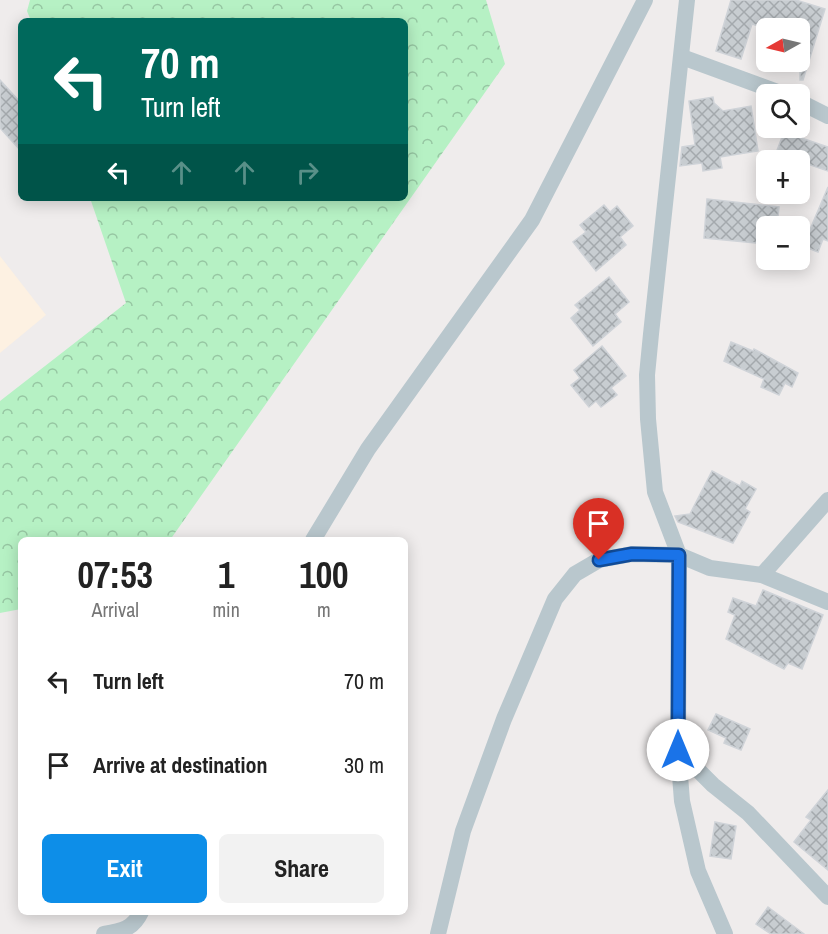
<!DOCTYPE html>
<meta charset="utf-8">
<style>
body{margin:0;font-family:"Archivo Narrow",sans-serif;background:#f2f2f2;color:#222;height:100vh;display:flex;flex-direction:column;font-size:22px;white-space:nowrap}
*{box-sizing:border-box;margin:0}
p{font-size:20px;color:#767676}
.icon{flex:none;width:33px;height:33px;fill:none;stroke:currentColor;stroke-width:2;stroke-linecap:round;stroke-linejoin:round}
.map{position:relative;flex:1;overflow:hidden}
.sheet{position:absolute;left:18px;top:537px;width:390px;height:378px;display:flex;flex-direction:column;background:#fff;border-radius:9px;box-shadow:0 3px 15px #0003}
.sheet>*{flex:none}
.top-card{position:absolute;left:18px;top:18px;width:390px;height:183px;border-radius:9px;box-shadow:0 3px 15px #0003;background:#00695c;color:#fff;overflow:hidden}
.needle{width:39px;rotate:262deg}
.tools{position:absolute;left:756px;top:18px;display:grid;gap:12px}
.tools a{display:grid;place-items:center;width:54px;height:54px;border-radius:9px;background:#fff;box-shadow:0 3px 15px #0003;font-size:30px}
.pin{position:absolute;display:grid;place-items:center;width:51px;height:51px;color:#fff;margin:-62px -26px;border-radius:50% 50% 50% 0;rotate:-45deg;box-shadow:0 0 6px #0007}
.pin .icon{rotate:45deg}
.me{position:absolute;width:66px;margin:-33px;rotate:0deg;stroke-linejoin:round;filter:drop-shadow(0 0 4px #0008)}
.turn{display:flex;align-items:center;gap:21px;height:126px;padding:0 24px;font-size:27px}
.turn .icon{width:78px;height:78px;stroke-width:2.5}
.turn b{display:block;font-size:42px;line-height:51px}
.lanes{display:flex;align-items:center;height:57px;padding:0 24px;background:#0003;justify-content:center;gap:30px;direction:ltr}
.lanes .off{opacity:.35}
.eta{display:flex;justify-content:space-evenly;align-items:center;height:102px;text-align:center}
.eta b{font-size:36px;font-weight:700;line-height:42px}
.cta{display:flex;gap:12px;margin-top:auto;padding:12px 24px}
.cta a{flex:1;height:69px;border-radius:9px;background:#0d8ee8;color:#fff;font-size:24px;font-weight:700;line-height:69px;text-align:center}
.cta a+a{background:#f2f2f2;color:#222}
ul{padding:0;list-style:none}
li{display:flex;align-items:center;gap:18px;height:84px;padding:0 24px}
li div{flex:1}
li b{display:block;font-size:22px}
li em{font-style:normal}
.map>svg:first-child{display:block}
.commercial{fill:#fdf1e2}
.forest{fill:url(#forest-crowns)}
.building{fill:url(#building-cross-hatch);stroke:#cfd3d8;stroke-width:1.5}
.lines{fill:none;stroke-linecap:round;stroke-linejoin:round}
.street{stroke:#b9c7cd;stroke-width:16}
.route-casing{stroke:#114b97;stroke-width:15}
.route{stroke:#1a73e8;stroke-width:10}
</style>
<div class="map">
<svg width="828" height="934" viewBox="0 0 828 934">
<defs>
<pattern id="forest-crowns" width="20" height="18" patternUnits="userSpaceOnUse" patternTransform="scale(1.5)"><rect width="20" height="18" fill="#b6f1c4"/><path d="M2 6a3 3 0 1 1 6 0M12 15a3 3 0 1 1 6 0" fill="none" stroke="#96c6a2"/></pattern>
<pattern id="building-cross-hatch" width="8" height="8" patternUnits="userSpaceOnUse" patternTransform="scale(1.5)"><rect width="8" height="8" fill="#c8cdd1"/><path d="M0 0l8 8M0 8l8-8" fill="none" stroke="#a4a9ad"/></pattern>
</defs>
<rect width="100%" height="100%" fill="#efecec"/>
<polygon class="commercial" points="0,256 46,315 0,353"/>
<polygon class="forest" points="30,0 486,0 505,64 170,540 21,540 21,609 0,613 0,401 126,303 90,198 405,198 405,21 31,21 27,11"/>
<g class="building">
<polygon points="731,0 796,0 825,9 803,80 800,80 800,28 765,28 752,24 741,59 716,51"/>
<polygon points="0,80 21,103 21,151 0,128"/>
<polygon points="713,97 714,103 723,111 751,106 758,151 720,157 722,168 703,171 702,163 680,166 682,147 695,145 689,101"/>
<polygon points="784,132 828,147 828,171 776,153"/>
<polygon points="828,187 828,241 823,239 818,252 803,246"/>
<polygon points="707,199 779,207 777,226 766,226 766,244 704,238"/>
<polygon points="604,205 610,212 617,206 633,226 620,237 626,245 596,271 573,242 586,232 580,225"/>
<polygon points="609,277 629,302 615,314 621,322 593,346 571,318 580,310 575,305"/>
<polygon points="731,342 753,351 754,349 798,373 792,387 785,383 779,395 761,387 764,379 724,361"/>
<polygon points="602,346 626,376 611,388 617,395 601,407 596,401 589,407 571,385 580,378 574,370"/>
<polygon points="712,471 740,486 742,481 756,489 745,509 750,512 733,543 678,522 675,516 690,514"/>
<polygon points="763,590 823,615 802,669 788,663 784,669 726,639 735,615 728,612 733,598 756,606"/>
<polygon points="716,714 750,729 741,750 724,743 726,738 708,730"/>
<polygon points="828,790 828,870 794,842 811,820 806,817"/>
<polygon points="715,822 736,826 731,859 710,856"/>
<polygon points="768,907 804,934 771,934 756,924"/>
</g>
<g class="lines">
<g class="street">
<polyline points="687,0 651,334 647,375 648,419 655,492 679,555 678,750 682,801 698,871 725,934"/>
<polyline points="682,57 783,94"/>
<polyline points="800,102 828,116"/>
<polyline points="313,540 368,449 532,220 645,0"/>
<polyline points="762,575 828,500"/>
<polyline points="678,750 713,785 748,813 828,897"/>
<path d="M104,934C122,931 133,929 141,912"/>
<polyline points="438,934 463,831 504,719 555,599 575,574 599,560 632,554 679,555 710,568 762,575 828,602"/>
</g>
</g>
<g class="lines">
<g class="route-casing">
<polyline id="route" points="599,560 632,554 679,555 678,750"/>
</g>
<use href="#route" class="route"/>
</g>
</svg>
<div class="tools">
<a><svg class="needle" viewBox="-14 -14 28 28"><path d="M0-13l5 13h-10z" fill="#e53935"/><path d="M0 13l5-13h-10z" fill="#767676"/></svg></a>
<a><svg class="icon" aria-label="search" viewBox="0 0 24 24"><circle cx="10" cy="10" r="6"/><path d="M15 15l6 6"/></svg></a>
<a>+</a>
<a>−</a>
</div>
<div class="pin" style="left:599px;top:560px;background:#d93025"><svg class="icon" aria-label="arrive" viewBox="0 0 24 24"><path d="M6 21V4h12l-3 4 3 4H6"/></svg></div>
<svg class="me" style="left:678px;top:750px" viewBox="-20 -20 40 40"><circle r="19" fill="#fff"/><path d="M0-13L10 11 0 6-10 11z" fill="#1a73e8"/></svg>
<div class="top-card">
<div class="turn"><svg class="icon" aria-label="left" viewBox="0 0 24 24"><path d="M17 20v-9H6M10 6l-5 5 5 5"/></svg><div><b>70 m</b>Turn left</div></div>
<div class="lanes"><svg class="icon" aria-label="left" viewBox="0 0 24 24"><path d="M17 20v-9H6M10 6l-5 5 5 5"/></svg><svg class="icon off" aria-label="ahead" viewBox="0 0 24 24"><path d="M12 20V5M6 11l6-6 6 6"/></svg><svg class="icon off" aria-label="ahead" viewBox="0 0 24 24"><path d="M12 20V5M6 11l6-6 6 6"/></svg><svg class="icon off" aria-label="right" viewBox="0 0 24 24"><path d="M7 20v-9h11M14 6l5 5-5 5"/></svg></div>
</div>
<section class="sheet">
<div class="eta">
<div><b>07:53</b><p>Arrival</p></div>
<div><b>1</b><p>min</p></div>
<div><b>100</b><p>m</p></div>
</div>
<ul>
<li><svg class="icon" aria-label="left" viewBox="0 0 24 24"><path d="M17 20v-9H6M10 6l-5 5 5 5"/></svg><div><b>Turn left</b></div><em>70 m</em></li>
<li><svg class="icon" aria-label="arrive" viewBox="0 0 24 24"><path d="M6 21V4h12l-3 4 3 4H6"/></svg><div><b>Arrive at destination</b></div><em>30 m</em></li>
</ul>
<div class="cta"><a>Exit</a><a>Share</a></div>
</section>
</div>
